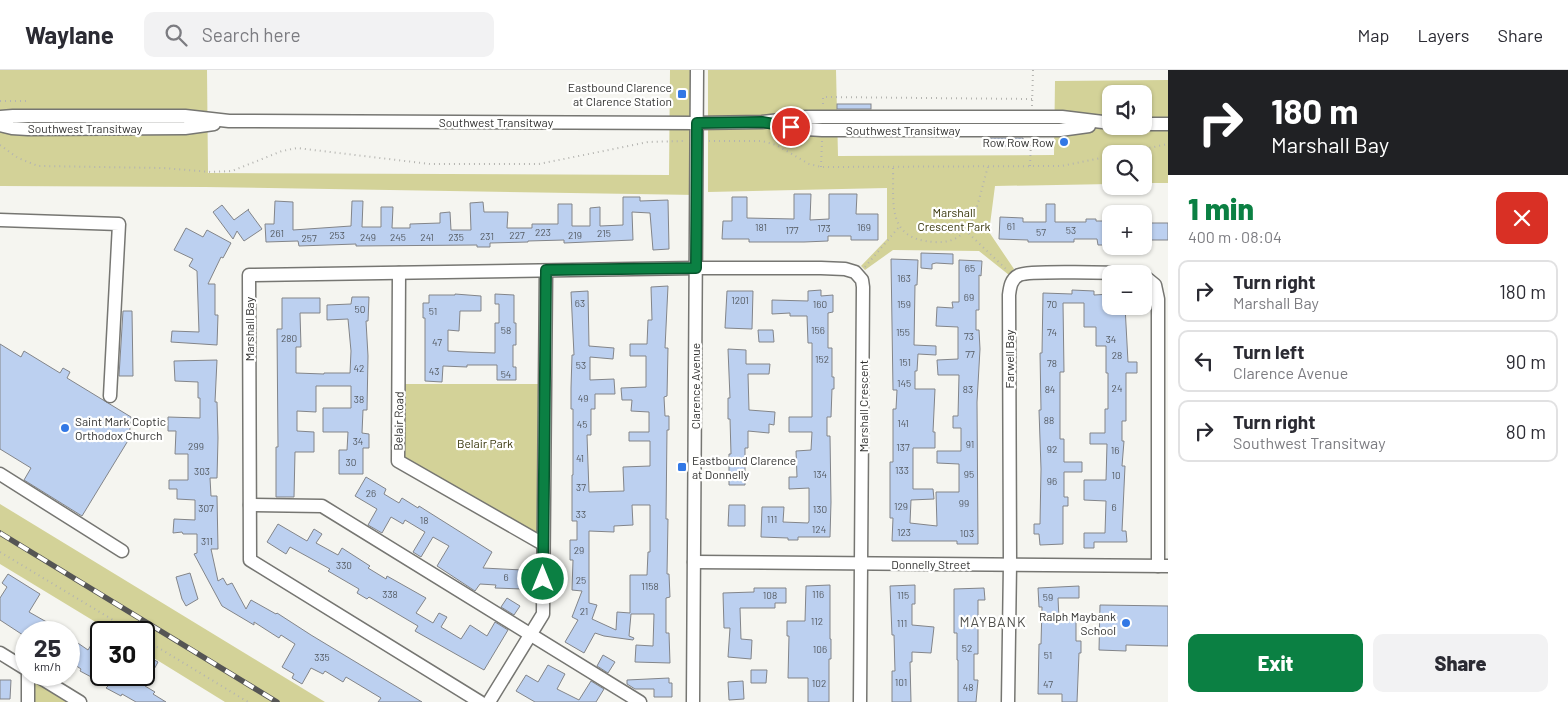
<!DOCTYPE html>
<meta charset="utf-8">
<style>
body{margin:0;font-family:Barlow,sans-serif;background:#f2f2f3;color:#2b2b33;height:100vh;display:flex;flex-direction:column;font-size:19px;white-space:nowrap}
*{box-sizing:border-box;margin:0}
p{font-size:16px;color:#7c7c81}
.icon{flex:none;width:28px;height:28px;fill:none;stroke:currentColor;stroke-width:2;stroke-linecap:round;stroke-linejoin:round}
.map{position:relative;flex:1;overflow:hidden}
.details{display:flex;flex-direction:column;background:#fff;width:400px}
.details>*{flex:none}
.guide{background:#202124;color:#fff;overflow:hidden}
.fabs{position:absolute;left:1102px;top:15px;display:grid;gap:10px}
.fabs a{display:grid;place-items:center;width:50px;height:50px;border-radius:10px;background:#fff;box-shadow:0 1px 4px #0004;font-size:25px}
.speed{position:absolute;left:15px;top:551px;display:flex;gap:10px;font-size:25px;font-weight:700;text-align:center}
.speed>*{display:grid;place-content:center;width:65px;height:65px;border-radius:50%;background:#fff;box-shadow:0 1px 4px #0004;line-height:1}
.speed small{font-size:12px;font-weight:400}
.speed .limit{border:2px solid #111;border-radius:8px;background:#fff;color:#111}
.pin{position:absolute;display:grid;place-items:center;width:42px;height:42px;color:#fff;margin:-21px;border:2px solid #fff;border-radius:50%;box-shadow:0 1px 5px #0007}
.me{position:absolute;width:55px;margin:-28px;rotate:0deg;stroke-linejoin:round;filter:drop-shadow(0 0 4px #0008)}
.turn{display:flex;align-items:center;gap:18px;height:105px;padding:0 20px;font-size:22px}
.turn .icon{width:65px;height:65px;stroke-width:2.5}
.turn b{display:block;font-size:35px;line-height:42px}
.round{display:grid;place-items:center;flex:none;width:52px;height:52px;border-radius:10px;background:#f2f2f3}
.headline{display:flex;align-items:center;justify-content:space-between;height:85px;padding:0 20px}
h1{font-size:30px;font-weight:800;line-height:38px;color:#0b8043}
.primary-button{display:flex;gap:10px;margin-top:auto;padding:10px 20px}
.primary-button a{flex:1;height:58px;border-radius:10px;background:#0b8043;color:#fff;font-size:20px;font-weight:800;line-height:58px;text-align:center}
.primary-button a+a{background:#f2f2f3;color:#2b2b33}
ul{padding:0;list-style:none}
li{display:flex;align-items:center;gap:15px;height:62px;margin:0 10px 8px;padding:0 10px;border:2px solid #e1e1e2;border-radius:10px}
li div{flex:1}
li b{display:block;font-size:19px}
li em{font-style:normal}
header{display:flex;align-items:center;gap:30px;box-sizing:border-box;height:70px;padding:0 25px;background:#fff;border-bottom:1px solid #e1e1e2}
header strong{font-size:24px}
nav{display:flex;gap:28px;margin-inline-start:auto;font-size:18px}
.search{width:350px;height:45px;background:#f2f2f3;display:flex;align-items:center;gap:12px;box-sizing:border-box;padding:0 18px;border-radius:10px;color:#7c7c81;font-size:19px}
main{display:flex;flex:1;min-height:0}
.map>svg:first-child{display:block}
.green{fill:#d3d298;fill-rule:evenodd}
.building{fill:#bcd0f0;stroke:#838589;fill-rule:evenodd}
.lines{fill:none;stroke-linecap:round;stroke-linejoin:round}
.minor-casing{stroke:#767672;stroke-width:15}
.path{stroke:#b4b4b0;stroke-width:2;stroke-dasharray:1 4;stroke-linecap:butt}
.minor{stroke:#fff;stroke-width:12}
.rail-casing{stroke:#555554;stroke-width:5.5}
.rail{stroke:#fffffe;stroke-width:4;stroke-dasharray:11;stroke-linecap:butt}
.route-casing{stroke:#07532c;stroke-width:12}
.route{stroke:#0b8043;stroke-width:9}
.poi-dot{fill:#3278e5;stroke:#fffffe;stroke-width:2}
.labels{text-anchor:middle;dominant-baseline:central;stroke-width:4.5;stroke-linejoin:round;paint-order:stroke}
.number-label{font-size:10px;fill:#545a61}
.poi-label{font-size:12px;fill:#323231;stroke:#fffffe;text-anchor:end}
.street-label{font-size:12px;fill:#323231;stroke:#fffffe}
.park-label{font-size:12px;fill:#37350a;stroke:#fffffe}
.neighbourhood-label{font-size:14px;letter-spacing:1px;fill:#51514d;stroke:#fffffe}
</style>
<header>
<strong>Waylane</strong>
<div class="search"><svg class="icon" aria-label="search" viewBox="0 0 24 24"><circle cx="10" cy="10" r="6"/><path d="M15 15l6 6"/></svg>Search here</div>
<nav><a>Map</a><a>Layers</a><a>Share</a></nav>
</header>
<main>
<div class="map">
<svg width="1168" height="632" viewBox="0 0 1168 632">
<rect width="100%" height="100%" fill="#f5f5f0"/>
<g class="green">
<polygon points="0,0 207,0 208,103 669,105 670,0 697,0 697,125 205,117 0,116"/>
<path d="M708,0H836L838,86L1054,85L1055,11L1168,10V113H1144V84H1111V114L995,116L989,162L1014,199L1009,205L979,181L893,180L865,200L861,196L887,169V118L708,122ZM1111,24H1144V56H1111Z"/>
<polygon points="399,314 545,314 543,474 398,391"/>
<polygon points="0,434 325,632 225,632 144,582 144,562 112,562 0,494"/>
<polygon points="28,605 80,632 28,632"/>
</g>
<g class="building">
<rect x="837" y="34" width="34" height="5"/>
<polygon points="990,68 1023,68 1023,76 989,76"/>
<polygon points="794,124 811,124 810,150 829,149 829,124 857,124 856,144 878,144 878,170 851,170 851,166 828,166 828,171 804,172 749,172 749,169 722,169 723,151 732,151 732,127 747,127 747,148 794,149"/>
<polygon points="623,127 640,127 640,131 668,130 669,179 653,180 650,143 632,142 633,170 564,173 564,170 528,171 528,172 490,173 490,177 477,177 477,175 356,176 356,174 299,176 298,171 266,172 265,154 274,154 275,131 293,132 293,160 351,156 352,131 363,131 362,157 381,157 381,137 393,137 392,158 410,158 410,154 440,153 440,143 450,142 451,160 471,160 470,133 483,132 484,142 508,142 507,158 532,158 532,154 558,154 558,134 572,134 572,156 590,156 590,138 600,137 600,156 623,155"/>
<polygon points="1046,134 1055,134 1055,152 1086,152 1086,149 1096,149 1096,151 1107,151 1108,175 1098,175 1097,169 1074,169 1074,172 1028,172 1028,170 999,169 1000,147 1023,148 1023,152 1046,152"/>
<polygon points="222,135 234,150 249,139 248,140 262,159 244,171 237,161 233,169 213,142"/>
<rect x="1151" y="153" width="17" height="17"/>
<polygon points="186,158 203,167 207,160 231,173 223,188 221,187 208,214 215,214 215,245 218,245 217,275 171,272 172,261 199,262 197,201 189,196 193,189 174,180"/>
<polygon points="921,183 953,184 953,194 936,193 932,194 932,199 921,198"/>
<polygon points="891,189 918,190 917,215 915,215 914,275 936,276 936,285 918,284 917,301 915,301 915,319 935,319 933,362 935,362 935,378 913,378 913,419 933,419 934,429 911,430 910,453 937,456 936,422 959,422 959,394 937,393 937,381 961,381 961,358 953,358 953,346 958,346 959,305 938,305 937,290 958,289 958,257 936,256 937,237 953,238 952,232 959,232 959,190 982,191 981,206 979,205 979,240 976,240 976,260 979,260 980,279 977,332 978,474 957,474 957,471 892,471 893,448 890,448 890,392 893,392 893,339 896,339 897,320 893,320"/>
<path d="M668,216L665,278H668L667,326L664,327L665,346H669V360H667L666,449H668L667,504H669L670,527L666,528V563H669L670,593L635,592L636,575L653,576L654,544H631L629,566L634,568L633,570L604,566L595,563L584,583L565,572L578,550L572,547L582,521L572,520L573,490H570V470H577V451H572V405H573V339H571V318L572,285H574L571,222L588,221L589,276L614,278L613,289L590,287V310L614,309L615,324H595V339H591V365H587L589,422L624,421L623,397L650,396V371H629V362H649V342L631,341L632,330H622L621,318L646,317V286H630V274H647L648,250H652L651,217ZM632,435H650V482H648L647,505H630V543L617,542L616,560L592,549L597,535L589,533V461L614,462V456L633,455Z"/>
<polygon points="821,220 821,226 833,225 833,242 828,243 828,278 832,278 832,307 834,307 834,319 832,319 831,347 827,347 827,366 830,366 831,432 830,467 798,467 798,470 788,470 788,468 761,467 762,437 784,437 783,452 808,453 809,451 809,418 789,419 789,407 797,407 796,381 811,380 812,362 789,362 789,347 812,347 812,273 808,273 807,246 790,246 790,243 772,244 772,230 808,231 808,221"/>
<polygon points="1072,220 1094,221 1094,225 1111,224 1111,236 1125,236 1128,292 1137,292 1137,303 1126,303 1126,351 1122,351 1122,371 1124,371 1122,396 1125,396 1122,461 1126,461 1127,472 1094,472 1094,478 1084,478 1084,463 1105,463 1106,431 1084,430 1084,410 1106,410 1107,374 1090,374 1090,363 1105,363 1105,339 1108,339 1108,303 1106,303 1106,276 1096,276 1096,257 1084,257 1084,233 1063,233 1064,302 1060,302 1060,369 1064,369 1064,392 1082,392 1082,402 1064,402 1064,427 1068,427 1068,436 1063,436 1063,474 1040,475 1039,464 1034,464 1034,454 1040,454 1041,399 1039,340 1041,340 1040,283 1042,283 1043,223 1072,224"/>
<polygon points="727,221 753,221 752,259 725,258"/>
<polygon points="455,224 481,226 481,241 460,241 459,261 448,260 448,281 467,282 495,283 495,253 499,253 499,234 495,234 495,224 514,225 514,253 516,253 516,275 513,275 513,297 516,297 516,310 497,310 497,295 467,295 467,297 443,296 442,312 425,311 425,248 423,248 423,233 429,233 429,225 455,225"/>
<polygon points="352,227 369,227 368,251 366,251 368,286 367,340 363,340 362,363 369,364 369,378 363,378 363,404 339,404 339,380 347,380 348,362 323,362 323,338 351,338 351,316 316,316 316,342 297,341 297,361 314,362 314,382 295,382 294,427 276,427 276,377 278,377 277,259 282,259 282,228 320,228 320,243 300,243 301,277 296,277 296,303 324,304 324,303 350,303 351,281 348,249 327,250 327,235 351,234"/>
<polygon points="123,241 132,241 133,306 119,306"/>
<polygon points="758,260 773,260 774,272 759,272"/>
<polygon points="0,274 21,287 24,281 60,303 63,298 70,302 67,308 131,347 129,369 82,446 24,410 31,398 0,379"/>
<polygon points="728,279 746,280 746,294 770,294 769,304 748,304 749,340 775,342 774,355 769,354 769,363 748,361 748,378 745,378 745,415 729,415 729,384 731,384 730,349 728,349 728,328 730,328"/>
<polygon points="217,290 215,332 217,332 218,368 217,408 210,408 211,426 217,426 218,479 211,479 218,511 223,508 227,515 232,513 246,539 251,530 276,544 277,543 311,565 422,632 378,632 381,628 346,607 343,612 325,601 323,604 311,598 302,614 292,608 294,604 282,597 295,574 281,565 279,568 254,552 254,555 222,536 194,484 197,483 197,464 183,464 182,462 173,463 174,449 195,450 195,430 177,429 177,419 169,419 169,410 188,410 188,384 175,384 176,361 168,361 168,347 200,348 200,328 198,328 198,312 175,311 174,291"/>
<polygon points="366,407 386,419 384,424 399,433 402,428 418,438 419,436 492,482 483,498 522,500 522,519 495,518 496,515 480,514 475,521 437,496 449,476 433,467 421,487 413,482 425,462 405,450 403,454 391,447 382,463 368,455 377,439 355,426"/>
<polygon points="729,435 745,435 745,456 728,456"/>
<polygon points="278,454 307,471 314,459 322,464 316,473 338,485 342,478 370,496 368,498 386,509 387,506 426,528 416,543 433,553 439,543 447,547 441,557 461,569 470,555 487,566 495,552 508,560 484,600 415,561 418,556 369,527 367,529 357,523 359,519 328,501 330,499 290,477 286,484 267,472"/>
<polygon points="190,503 198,529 186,536 182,529 176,507"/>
<polygon points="8,504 40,524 29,542 52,555 48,562 26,562 26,567 0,550 0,528 7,517 2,513"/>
<polygon points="830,515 830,569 831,569 831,589 829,589 829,632 808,632 808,608 788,608 789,566 787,566 787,551 805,551 806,516"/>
<polygon points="915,515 915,534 912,534 912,555 934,557 931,583 912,582 912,592 910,592 911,632 892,632 892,601 895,601 894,565 892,565 890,516"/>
<polygon points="1079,516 1079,528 1058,528 1059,549 1076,550 1076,571 1081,571 1081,583 1079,583 1077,632 1062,632 1062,624 1038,624 1039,574 1041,574 1042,537 1039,537 1038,518"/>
<polygon points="754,518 786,518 786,533 775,533 775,538 740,538 741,569 752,570 751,589 728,587 730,558 724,558 723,523 754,522"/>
<polygon points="984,518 985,530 978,530 978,584 974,584 974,610 978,610 976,632 958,632 958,590 957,590 957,563 954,563 954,519"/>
<polygon points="507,528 520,536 514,545 501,537"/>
<polygon points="1100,535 1168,536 1168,576 1126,575 1126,581 1099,580"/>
<polygon points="101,558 101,605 128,605 144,614 144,592 147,586 158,592 145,616 155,622 153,624 166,632 136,632 122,624 121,626 106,618 108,616 80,601 81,599 69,591 69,567 88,580"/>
<polygon points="603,585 615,592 608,603 597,596"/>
<polygon points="548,595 565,604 557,619 579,630 591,611 604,619 596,632 535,632 516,621 526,605 538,612"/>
<polygon points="751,600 767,600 766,613 751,613"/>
<polygon points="669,608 669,613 672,613 672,627 654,627 654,619 635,619 627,614 627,610"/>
<polygon points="0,610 11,610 10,629 0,629"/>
<polygon points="743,611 744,629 729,630 728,612"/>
</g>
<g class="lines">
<g class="minor-casing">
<g id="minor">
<polyline points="0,47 13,46 185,46 229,51 697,53 762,52 806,47 1062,47 1111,53"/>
<polyline points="1144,54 1168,54"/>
<polyline points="0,55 12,58 28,59 185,58 214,54"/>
<polyline points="777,55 806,59 822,60 1060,60 1089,56"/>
<polyline points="0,150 119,154 110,326"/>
<polyline points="399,203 398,391 543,474"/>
<polyline points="1144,206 1155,215 1158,229 1158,496"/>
<polyline points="0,404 122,481"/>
<polyline points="250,435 322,436 640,632"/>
<polyline points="694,492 1168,496"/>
<polyline points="0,583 26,599"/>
<polyline points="36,605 80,632"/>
<polyline points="28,632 28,605"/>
<polyline points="480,632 250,490 249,205 696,198 821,198 845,199 855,202 862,210 863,217 860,632"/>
<polyline points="489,632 543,544 546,201"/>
<polyline points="693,632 697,0"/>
<path d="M1008,632L1010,494L1009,225C1010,217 1011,209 1019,205C1029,200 1119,203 1136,204"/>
</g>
</g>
<g class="path">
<polyline points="0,31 27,31"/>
<polyline points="823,34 823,27 1032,29"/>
<polyline points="1032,36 1033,0"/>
<polyline points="709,71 762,71 776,75 809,94 821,97 1062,96 1111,86"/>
<polyline points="0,75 18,88 38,96 163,98 211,102 232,101 282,81 297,78 430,94 539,94 648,72 684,71"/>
<polyline points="1120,84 1168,74"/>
<polyline points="1030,96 1031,71"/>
<polyline points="821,97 822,71"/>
<path d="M893,98C894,134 886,169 934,172C946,173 957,170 965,161C977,147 982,115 988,97"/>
<polyline points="936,143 974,142"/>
<polyline points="965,160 1006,199"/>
<polyline points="865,197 899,157"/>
<polyline points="0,482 133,562"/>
<polyline points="144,569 248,632"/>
</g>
<use href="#minor" class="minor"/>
<g class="rail-casing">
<polyline id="rail" points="0,463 277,632"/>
</g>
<use href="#rail" class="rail"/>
</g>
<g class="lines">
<g class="route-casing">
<polyline id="route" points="543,509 546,200 696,198 697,53 762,52 791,57"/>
</g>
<use href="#route" class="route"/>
</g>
<g class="poi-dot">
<rect x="677" y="19" width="10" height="10" rx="2.5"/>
<circle cx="1064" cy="72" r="5"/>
<circle cx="65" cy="358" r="5"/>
<rect x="677" y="392" width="10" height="10" rx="2.5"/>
<circle cx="1126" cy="553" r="5"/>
</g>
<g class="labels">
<g class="number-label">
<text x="1011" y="156">61</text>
<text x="761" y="157">181</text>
<text x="864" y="157">169</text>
<text x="824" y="158">173</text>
<text x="792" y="160">177</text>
<text x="1071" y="160">53</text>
<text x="543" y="162">223</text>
<text x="1041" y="162">57</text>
<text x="277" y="163">261</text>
<text x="604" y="163">215</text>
<text x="337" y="165">253</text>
<text x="517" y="165">227</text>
<text x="575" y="165">219</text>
<text x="487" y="166">231</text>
<text x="368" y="167">249</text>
<text x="398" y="167">245</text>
<text x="427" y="167">241</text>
<text x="456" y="167">235</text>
<text x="309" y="168">257</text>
<text x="970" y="198">65</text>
<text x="904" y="208">163</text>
<text x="969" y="227">69</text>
<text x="740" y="230">1201</text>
<text x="580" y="233">63</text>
<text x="820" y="234">160</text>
<text x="904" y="234">159</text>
<text x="1052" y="234">70</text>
<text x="360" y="239">50</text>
<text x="433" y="241">51</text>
<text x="506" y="260">58</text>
<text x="818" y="260">156</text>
<text x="903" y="262">155</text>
<text x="1052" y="262">74</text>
<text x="969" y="266">73</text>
<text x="289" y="268">280</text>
<text x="1111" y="269">34</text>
<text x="437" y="272">47</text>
<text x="970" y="284">77</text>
<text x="1117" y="285">28</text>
<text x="822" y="289">152</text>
<text x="905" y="292">151</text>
<text x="1052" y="293">78</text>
<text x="581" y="295">53</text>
<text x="359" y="298">42</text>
<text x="434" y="301">43</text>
<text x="506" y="304">54</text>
<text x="904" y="313">145</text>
<text x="1117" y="318">24</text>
<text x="968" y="319">83</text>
<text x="1050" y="319">84</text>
<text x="583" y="328">49</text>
<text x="359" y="329">38</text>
<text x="1049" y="350">88</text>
<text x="903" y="353">141</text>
<text x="582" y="354">45</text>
<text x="358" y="371">34</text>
<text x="970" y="374">91</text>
<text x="196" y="376">299</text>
<text x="903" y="377">137</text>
<text x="1052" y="379">92</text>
<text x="1115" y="380">16</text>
<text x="580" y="388">41</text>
<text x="351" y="392">30</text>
<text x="902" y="400">133</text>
<text x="202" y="401">303</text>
<text x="820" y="404">134</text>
<text x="969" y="404">95</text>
<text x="1116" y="405">10</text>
<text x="1052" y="411">96</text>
<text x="581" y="417">37</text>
<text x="371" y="423">26</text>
<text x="964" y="433">99</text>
<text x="901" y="436">129</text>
<text x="1114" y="437">6</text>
<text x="206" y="438">307</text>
<text x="820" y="439">130</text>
<text x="581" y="444">33</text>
<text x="772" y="449">111</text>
<text x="424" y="450">18</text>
<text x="819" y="459">124</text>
<text x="904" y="462">123</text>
<text x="967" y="463">103</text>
<text x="207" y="471">311</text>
<text x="579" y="480">29</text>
<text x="344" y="495">330</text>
<text x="506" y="507">6</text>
<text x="581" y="510">25</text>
<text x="650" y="516">1158</text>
<text x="390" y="524">338</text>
<text x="818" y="524">116</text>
<text x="770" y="525">108</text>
<text x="903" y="525">115</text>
<text x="1048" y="527">59</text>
<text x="584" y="541">21</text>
<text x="817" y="551">112</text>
<text x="902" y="553">111</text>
<text x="967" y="578">52</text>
<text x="820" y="579">106</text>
<text x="1048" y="585">51</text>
<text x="322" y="587">335</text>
<text x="901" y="612">101</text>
<text x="819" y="613">102</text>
<text x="1048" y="614">47</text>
<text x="968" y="617">48</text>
</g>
<g class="poi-label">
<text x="672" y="17">Eastbound Clarence<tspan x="672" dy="14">at Clarence Station</tspan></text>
<text x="1054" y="72">Row Row Row</text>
<text x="75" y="351" text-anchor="start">Saint Mark Coptic<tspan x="75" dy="14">Orthodox Church</tspan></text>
<text x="692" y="390" text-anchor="start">Eastbound Clarence<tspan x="692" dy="14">at Donnelly</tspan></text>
<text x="1116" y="546">Ralph Maybank<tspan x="1116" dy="14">School</tspan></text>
</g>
<g class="street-label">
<text x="496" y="52">Southwest Transitway</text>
<text x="85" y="58">Southwest Transitway</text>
<text x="903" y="60">Southwest Transitway</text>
<text transform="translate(249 259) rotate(-90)">Marshall Bay</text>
<text transform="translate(1009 289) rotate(-90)">Farwell Bay</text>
<text transform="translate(695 316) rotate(-90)">Clarence Avenue</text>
<text transform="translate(863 336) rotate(-90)">Marshall Crescent</text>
<text transform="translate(398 351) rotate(-89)">Belair Road</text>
<text x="931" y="494">Donnelly Street</text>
</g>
<g class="park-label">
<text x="954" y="142">Marshall<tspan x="954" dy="14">Crescent Park</tspan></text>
<text x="485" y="373">Belair Park</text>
</g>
<g class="neighbourhood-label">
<text x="993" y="551">MAYBANK</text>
</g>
</g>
</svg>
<div class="fabs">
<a><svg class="icon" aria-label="sound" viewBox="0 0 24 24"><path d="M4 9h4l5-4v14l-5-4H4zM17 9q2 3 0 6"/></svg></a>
<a><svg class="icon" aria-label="search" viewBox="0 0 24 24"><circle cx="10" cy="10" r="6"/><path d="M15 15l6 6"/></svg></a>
<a>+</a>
<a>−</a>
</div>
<div class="speed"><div>25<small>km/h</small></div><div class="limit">30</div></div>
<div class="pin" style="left:791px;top:57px;background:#d93025"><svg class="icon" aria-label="arrive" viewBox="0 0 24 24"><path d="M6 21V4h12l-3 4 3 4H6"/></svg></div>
<svg class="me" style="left:543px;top:509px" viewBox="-20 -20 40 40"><circle r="17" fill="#0b8043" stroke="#fff" stroke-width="3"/><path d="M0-11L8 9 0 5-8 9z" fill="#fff"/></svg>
</div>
<section class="details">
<div class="guide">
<div class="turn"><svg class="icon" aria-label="right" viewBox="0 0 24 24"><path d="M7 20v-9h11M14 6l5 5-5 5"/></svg><div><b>180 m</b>Marshall Bay</div></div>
</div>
<div class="headline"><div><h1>1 min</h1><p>400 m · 08:04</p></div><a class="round" style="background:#d93025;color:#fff"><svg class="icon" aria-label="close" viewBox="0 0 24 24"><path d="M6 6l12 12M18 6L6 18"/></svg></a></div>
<ul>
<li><svg class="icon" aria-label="right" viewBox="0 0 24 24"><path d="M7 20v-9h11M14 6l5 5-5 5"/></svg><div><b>Turn right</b><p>Marshall Bay</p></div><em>180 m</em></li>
<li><svg class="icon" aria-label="left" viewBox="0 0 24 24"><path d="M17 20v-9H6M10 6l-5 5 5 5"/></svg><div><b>Turn left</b><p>Clarence Avenue</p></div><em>90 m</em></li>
<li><svg class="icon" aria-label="right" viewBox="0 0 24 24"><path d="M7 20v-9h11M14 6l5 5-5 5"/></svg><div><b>Turn right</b><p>Southwest Transitway</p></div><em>80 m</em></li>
</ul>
<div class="primary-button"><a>Exit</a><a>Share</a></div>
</section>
</main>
